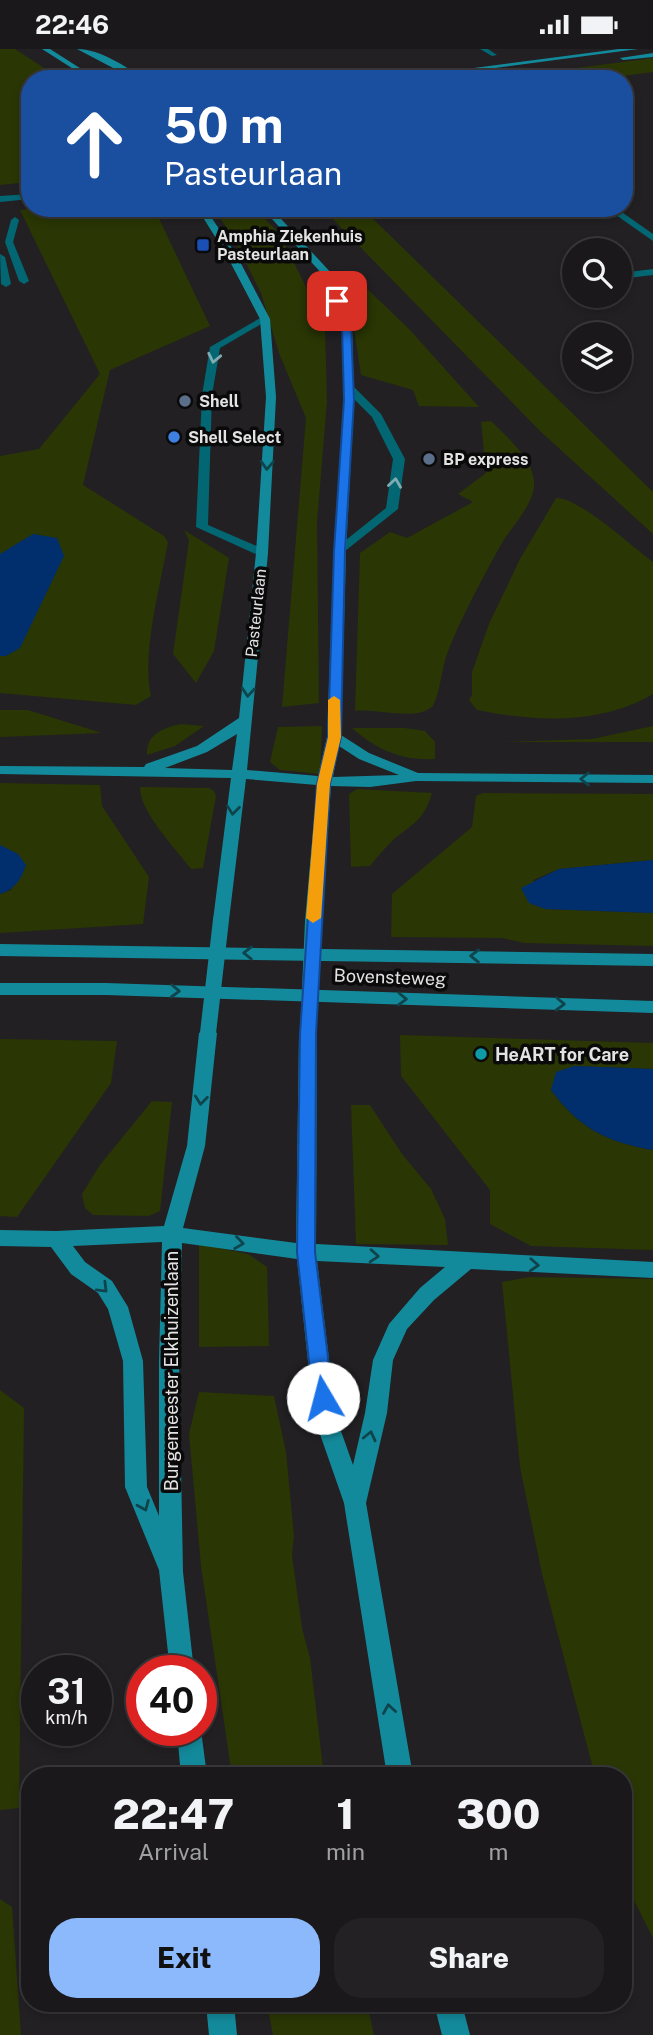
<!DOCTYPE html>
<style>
body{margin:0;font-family:"Public Sans",sans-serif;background:#232123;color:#f1f3f6;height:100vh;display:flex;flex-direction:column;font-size:26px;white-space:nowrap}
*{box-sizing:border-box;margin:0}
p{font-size:23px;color:#9fa0a2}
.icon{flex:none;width:38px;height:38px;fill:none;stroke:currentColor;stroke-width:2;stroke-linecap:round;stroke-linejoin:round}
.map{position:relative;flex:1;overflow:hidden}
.details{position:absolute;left:21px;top:1718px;width:611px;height:245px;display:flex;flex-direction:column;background:#1a181a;border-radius:28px;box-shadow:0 4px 10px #0003,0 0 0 2px #383739}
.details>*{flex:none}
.guide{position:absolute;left:21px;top:21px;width:612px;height:147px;border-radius:28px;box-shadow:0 4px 10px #0003,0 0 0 2px #383739;background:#1a4fa0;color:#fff;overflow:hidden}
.tools{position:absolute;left:562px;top:189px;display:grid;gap:14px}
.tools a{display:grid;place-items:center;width:70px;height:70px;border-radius:50%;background:#1a181a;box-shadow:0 4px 10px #0003,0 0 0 2px #383739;font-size:35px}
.speed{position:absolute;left:21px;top:1606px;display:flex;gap:14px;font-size:35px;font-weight:700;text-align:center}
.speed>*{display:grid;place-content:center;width:91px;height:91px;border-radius:50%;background:#1a181a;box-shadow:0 4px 10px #0003,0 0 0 2px #383739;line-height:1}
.speed small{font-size:18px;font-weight:400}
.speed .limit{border:10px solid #d22;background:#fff;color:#111}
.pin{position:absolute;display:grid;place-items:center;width:60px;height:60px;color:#fff;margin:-30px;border-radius:14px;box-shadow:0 4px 10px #0006}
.me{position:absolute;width:77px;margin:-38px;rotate:352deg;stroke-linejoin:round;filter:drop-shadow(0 0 5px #0008)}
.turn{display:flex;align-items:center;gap:24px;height:147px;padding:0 28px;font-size:32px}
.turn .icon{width:91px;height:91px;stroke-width:2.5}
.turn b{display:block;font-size:49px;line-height:60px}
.eta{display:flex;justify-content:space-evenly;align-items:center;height:119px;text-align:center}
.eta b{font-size:42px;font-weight:800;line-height:49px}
.primary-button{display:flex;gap:14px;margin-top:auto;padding:14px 28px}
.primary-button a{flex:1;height:80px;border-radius:28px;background:#8cb9fc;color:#111;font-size:28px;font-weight:800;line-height:80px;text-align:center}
.primary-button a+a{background:#232123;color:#f1f3f6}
.status{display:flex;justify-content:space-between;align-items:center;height:49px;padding:0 35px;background:#1a181a;direction:ltr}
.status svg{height:19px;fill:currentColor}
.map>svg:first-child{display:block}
.green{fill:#2a3604}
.water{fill:#012f6d}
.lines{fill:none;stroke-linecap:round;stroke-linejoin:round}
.lane{fill:#036673;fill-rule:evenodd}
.street{fill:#036673;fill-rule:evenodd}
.secondary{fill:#138a9b;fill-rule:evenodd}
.secondary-bridge{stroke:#138a9b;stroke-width:16}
.oneway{stroke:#7fabb1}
.oneway2{stroke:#0f444c}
.route{fill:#1a73e8;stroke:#114b97;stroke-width:2}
.slow{fill:#f59e0b}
.transit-dot{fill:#1a4fb4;stroke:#0b0a0b;stroke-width:2.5}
.service-dot{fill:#5c6f8a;stroke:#0b0a0b;stroke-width:2.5}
.shop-dot{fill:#3f7fe0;stroke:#0b0a0b;stroke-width:2.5}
.culture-dot{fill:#0f9aa8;stroke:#0b0a0b;stroke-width:2.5}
.labels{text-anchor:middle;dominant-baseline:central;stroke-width:7;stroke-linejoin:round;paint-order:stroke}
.far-poi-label{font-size:16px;font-weight:bold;fill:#e4e3e4;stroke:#0b0a0b;text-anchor:start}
.far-street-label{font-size:16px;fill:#e4e3e4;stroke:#0b0a0b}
.street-label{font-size:18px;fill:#e4e3e4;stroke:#0b0a0b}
.poi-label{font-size:18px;font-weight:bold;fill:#e4e3e4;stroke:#0b0a0b;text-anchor:start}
</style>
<div class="status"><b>22:46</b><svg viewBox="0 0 49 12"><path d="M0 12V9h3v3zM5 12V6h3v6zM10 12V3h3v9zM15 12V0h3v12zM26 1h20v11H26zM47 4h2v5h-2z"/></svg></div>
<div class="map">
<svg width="653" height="1986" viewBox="0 0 653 1986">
<rect width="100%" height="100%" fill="#222023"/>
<g class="green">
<polygon points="0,0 15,0 61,30 30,30 30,133 0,136"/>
<polygon points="653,9 653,23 601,30 492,30"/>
<path d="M37,159H154L210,277L110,321L83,436L164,487L168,493C161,533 141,608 151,647L136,656L0,644V407L39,400L100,325L20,161Z"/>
<polygon points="213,159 254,159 280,185 325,277 327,352 317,474 319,654 282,658 306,369 279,304 261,244 233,188"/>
<polygon points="322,159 362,159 653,443 653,485 541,383"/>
<polygon points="352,232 359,232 410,281 479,358 419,357 413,341 361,326 353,274"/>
<path d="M491,372C506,387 532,409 534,432C536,454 512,477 502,494C484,526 460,571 447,605C441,622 441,640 433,657C416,673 377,659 355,662L360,504L390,483L407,489L473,453L458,445L486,424L481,373Z"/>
<path d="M556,449C577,447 634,499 653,513V645C600,676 535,673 477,661L469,651L472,646V623L489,575L520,510Z"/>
<polygon points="184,481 229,509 214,602 196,634 173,605 189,491"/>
<polygon points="0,661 28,661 102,684 0,688"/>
<path d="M181,675L204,677L175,697L147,706C146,685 163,679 181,675Z"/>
<polygon points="322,677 320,725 280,721 270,713 278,678"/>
<polygon points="653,677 653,693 502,693 592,690"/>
<path d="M352,679H405L425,682L435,693V710C402,712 377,701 352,679Z"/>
<polygon points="0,734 100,736 102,757 149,828 143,875 0,884 0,845 11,841 18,805 0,796"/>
<path d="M140,738L209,739L214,742L216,747L203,819L191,820C176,800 139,762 140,738Z"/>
<path d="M357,740L432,744C424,771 414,774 393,791C385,799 377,808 370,817L351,818L349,745Z"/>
<polygon points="483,744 653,745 653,811 559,820 533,831 545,860 653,864 653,897 524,894 503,889 391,888 392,845 472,778 476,747"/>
<path d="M400,986L653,994V1020L574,1017L551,1041C580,1080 607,1093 653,1101V1201L531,1197L490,1175V1141L401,1027Z"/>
<polygon points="0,990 117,992 111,1034 17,1168 0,1167"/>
<polygon points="152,1052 172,1053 160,1162 149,1167 93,1166 85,1159 82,1145 100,1116"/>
<polygon points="351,1056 370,1056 402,1105 431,1140 445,1170 448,1196 356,1195"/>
<polygon points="199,1195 248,1205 267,1218 269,1297 199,1298"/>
<polygon points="529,1228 653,1230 653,1889 623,1830 623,1727 595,1727 542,1525 520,1418 502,1233"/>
<polygon points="0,1341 24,1359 19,1759 0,1761"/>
<polygon points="199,1343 274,1347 286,1403 294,1487 292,1506 302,1579 310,1609 324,1727 232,1727 201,1517 189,1385"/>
<polygon points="0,1850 12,1858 21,1986 0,1986"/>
<polygon points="267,1955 367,1955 374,1986 273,1986"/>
</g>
<g class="water">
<polygon points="33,485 57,489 64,507 20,599 6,607 0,607 0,505"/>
<path d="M0,796L18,805L26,816C21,831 15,840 0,845Z"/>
<polygon points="653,811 653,864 545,860 529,854 521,839 559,820"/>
<path d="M574,1017L653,1020V1101C607,1093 580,1080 551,1041L556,1023Z"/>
</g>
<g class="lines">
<g class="lane">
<polygon points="15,168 19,171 13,193 29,232 24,235 19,232 5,193 11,171"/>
<polygon points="0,205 5,208 11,235 6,238 1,235"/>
<polygon points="262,268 270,270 220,299 212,346 208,476 266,501 268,504 262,508 196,478 202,346 210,298"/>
<polygon points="344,336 352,336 381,365 405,410 398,460 340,506 336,505 336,499 386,459 393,410 372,368 344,340"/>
</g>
<g class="street">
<polygon points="480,0 488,0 497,6 492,7"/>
<polygon points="30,145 30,150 0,153 0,147"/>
<polygon points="522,159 550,159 495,168 491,165"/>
<polygon points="606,159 616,159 653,185 653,192"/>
<polygon points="653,220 653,226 620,230 620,224"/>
</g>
<g class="secondary">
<polygon points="42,0 50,0 97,30 89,30"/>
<path d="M77,0C99,0 126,17 143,30H134Z"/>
<polygon points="619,0 638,0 412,30 390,30"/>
<polygon points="653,4 653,8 623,11 620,9"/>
<path d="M197,159H205L236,205L270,270L276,348L268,504L247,721L318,727L327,688L334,502L344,351L342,277L324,227L262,159H271L333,226L352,277L354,351L346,502L341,686L369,704L418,724L653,726V734L416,732L370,738L331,737L321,872L313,877L305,872L317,736L246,730L229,871L221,876L213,871L231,729L0,725V717L144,718L146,715L197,697L239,669L256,504L266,348L260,270L226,205ZM237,685L232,721L165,719L207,703ZM339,697L359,710L399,726L333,728Z"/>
<polygon points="0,895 653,905 653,917 0,907"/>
<polygon points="0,934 106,934 653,952 653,964 106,946 0,946"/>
<path d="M208,978L217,984L205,1097L183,1179L296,1194L299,985L308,979L317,985L316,1195L653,1213V1229L471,1220L434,1251L407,1280L393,1311L387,1364L366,1454L413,1727H387L344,1454L314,1368L297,1210L182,1194L179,1312L183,1523L194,1622H170L159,1521L125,1438L123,1312L108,1260L98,1244L71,1225L51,1198L0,1197V1181L56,1182L164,1177L187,1097L199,984ZM162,1193L159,1312V1467L147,1438L143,1312L128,1258L112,1232L85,1213L73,1197ZM317,1212L445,1218L420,1239L389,1275L373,1311L365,1364L353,1416L336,1368Z"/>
<polygon points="201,1681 207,1727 181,1727 177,1682"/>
<polygon points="206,1955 234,1955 237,1986 209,1986"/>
<polygon points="434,1955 462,1955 470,1986 442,1986"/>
</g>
<g class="secondary-bridge">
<polyline points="208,984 221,871"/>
<polyline points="308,985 313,872"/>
</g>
</g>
<defs><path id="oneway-chevron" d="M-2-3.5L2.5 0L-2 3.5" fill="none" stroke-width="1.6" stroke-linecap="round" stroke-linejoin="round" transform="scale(1.75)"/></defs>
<g class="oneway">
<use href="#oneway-chevron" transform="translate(214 309) rotate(102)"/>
<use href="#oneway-chevron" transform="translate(395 434) rotate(-82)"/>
</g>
<g class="oneway2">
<use href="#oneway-chevron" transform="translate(267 416) rotate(93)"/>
<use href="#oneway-chevron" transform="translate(248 643) rotate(95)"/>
<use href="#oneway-chevron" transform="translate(585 730) rotate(-180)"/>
<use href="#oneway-chevron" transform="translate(233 761) rotate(96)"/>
<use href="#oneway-chevron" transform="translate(248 904) rotate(-179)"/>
<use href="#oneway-chevron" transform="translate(475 907) rotate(-179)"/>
<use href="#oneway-chevron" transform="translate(175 942) rotate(2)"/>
<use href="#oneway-chevron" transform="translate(402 950) rotate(2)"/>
<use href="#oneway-chevron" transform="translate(560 955) rotate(2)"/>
<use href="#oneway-chevron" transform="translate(201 1051) rotate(96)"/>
<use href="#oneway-chevron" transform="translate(239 1194) rotate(8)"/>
<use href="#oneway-chevron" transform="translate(374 1207) rotate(4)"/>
<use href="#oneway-chevron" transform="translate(534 1216) rotate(3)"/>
<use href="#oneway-chevron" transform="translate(103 1239) rotate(45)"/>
<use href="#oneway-chevron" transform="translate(370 1387) rotate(-77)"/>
<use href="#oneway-chevron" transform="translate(144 1457) rotate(67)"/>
<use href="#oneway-chevron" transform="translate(389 1660) rotate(-99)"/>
</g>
<polygon class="route" points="337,249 342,252 351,277 354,351 345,502 341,688 330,735 316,985 315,1203 333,1349 330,1355 323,1358 316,1355 313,1349 297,1203 300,985 317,735 328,688 334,502 344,351 342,277 333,252"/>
<polygon class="slow" points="334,647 340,651 341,688 330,735 321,869 313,874 306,869 317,735 328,688 328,651"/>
<rect class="transit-dot" x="196" y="189" width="14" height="14" rx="3.5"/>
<g class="service-dot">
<circle cx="185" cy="352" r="7"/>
<circle cx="429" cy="410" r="7"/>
</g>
<circle class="shop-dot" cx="174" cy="388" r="7"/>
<circle class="culture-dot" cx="481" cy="1005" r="7"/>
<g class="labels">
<g class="far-poi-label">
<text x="217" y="187">Amphia Ziekenhuis<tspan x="217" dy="18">Pasteurlaan</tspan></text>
<text x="199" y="352">Shell</text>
<text x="188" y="388">Shell Select</text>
<text x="443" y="410">BP express</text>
</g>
<g class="far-street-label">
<text transform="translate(256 564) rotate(-84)">Pasteurlaan</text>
</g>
<g class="street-label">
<text transform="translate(390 928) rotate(2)">Bovensteweg</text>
<text transform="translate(171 1322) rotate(-90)">Burgemeester Elkhuizenlaan</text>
</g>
<g class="poi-label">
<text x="495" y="1005">HeART for Care</text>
</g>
</g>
</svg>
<div class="tools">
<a><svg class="icon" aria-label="search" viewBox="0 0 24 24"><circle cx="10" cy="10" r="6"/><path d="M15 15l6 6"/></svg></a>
<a><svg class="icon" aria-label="layers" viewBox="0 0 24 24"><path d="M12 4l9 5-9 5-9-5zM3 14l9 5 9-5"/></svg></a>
</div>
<div class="speed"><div>31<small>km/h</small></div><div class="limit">40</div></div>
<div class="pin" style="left:337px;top:252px;background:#d93025"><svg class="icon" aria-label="arrive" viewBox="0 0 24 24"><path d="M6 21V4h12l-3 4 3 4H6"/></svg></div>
<svg class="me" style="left:323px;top:1349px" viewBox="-20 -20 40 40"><circle r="19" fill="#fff"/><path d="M0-13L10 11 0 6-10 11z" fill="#1a73e8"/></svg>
<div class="guide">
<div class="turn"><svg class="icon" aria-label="ahead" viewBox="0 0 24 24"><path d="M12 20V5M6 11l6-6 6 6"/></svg><div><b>50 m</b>Pasteurlaan</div></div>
</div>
<section class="details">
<div class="eta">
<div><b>22:47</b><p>Arrival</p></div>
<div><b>1</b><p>min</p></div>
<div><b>300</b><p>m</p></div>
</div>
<div class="primary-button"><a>Exit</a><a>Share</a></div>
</section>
</div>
